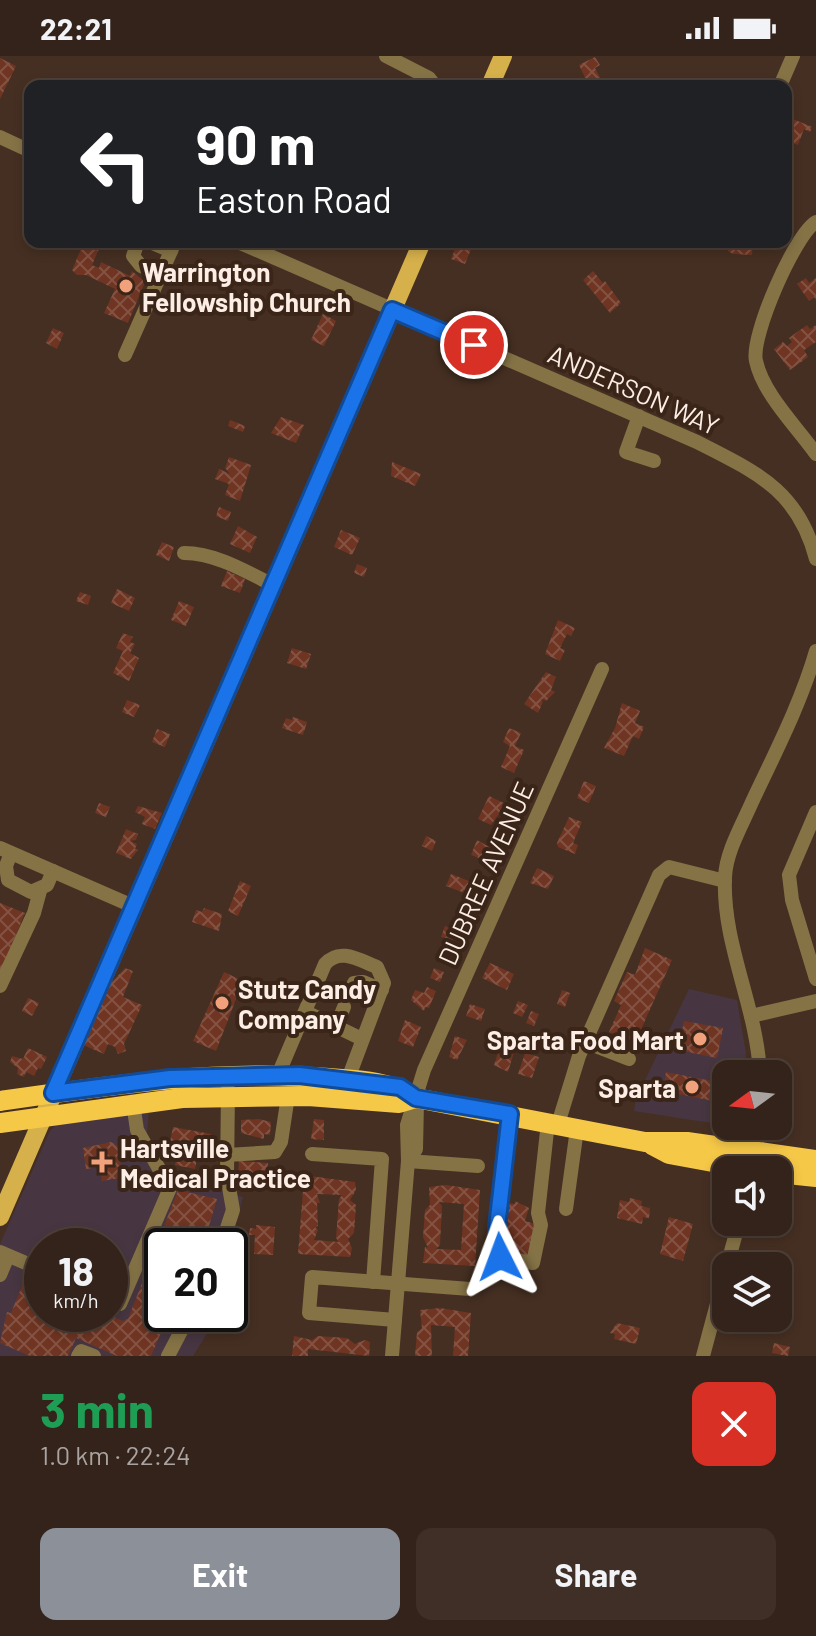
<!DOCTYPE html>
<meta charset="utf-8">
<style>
body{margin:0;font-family:Barlow,sans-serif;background:#3f2f27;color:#f1f3f6;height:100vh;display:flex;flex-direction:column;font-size:30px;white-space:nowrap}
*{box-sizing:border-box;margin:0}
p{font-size:26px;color:#a9a4a2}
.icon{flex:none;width:44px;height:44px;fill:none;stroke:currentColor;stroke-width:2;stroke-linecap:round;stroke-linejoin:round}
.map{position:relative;height:1300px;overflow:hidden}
.details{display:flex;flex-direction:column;background:#34231a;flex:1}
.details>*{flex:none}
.top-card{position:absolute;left:24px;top:24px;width:768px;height:168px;border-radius:16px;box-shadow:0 4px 12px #0003,0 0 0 2px #4e4039;background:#202124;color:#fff;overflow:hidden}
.needle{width:52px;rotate:255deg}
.tools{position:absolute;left:712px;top:1004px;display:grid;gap:16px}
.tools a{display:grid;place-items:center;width:80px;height:80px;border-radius:16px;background:#34231a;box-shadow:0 4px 12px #0003,0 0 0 2px #4e4039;font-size:40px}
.speed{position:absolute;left:24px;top:1172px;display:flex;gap:16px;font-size:40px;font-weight:700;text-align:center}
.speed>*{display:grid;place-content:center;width:104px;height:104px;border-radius:50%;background:#34231a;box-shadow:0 4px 12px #0003,0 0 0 2px #4e4039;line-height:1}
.speed small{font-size:20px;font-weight:400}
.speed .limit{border:4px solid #111;border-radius:12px;background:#fff;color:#111}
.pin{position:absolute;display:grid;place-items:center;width:68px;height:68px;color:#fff;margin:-34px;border:4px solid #fff;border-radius:50%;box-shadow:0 2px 8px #0007}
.me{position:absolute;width:88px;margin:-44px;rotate:357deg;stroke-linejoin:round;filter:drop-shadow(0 0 6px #0008)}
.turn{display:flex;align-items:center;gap:28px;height:168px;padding:0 40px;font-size:36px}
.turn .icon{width:104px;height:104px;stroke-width:2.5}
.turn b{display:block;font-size:56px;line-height:68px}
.round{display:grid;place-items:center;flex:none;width:84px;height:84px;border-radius:16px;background:#3f2f27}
.head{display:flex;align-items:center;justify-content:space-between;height:136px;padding:0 40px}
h1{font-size:48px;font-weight:700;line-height:60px;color:#1e9e55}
.primary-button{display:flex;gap:16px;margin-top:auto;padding:16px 40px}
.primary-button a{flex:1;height:92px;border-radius:16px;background:#8c9099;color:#fff;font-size:32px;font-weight:700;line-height:92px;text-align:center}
.primary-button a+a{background:#3f2f27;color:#f1f3f6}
.status{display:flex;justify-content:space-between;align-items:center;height:56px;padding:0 40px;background:#34231a;direction:ltr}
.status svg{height:22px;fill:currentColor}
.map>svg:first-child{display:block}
.commercial{fill:#473641;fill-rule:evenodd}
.building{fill:url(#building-cross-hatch);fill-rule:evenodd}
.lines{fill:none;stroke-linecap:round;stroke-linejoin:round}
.minor{stroke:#857346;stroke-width:14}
.major{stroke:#d6b04a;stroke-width:18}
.highway{stroke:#f6c848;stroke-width:20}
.route-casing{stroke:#114b97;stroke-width:20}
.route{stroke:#1a73e8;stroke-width:14}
.poi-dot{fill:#f1a17b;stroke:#3a2518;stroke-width:3}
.labels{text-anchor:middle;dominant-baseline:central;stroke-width:8;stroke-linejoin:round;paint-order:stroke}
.poi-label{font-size:26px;font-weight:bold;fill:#fceee5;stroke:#3a2518;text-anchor:start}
.street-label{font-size:26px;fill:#fceee5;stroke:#3a2518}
</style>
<div class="status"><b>22:21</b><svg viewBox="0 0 49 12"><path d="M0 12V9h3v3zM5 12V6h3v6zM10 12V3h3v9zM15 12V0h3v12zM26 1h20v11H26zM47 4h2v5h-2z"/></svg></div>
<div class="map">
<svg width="816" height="1300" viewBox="0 0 816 1300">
<defs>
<pattern id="building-cross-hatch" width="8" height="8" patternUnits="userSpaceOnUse" patternTransform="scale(2)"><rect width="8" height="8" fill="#6f3422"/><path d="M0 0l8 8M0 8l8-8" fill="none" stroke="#845242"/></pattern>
</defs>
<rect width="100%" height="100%" fill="#452f22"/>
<g class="commercial">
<polygon points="689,933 737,944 746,998 745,1018 726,1018 724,1069 634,1055 636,1043"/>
<path d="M149,1054L147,1077L171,1124L243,1141L230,1190H162V1258H219L193,1300H0V1188L50,1075L60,1065ZM42,1190H110V1258H42Z"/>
</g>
<g class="building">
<polygon points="595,1 600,9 595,12 602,25 589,30 579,9"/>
<polygon points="0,2 16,10 0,43"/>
<polygon points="793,63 812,71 810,76 804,73 798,89 786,84"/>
<polygon points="84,186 102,186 92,209 99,212 101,206 130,220 132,215 145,226 128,267 104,257 115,233 86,219 77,219 72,214"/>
<polygon points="458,186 474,186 465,208 451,203"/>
<polygon points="729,186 753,186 752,199 733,198 728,195"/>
<polygon points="593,215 603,227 605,225 621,247 610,257 583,224"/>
<polygon points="806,222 809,227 816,222 816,244 814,241 809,245 797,228"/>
<polygon points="323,258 336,265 324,290 311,284"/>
<polygon points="807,269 810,273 816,269 816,286 804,294 808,301 790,314 774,293 783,286 787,290 792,286 789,282"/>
<polygon points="53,272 64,277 57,293 46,287"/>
<polygon points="281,361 304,369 296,387 271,377"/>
<polygon points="230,364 245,370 243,376 228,370"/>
<polygon points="229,401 251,409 240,445 225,439 229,428 215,423 219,413 230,418 225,412"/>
<polygon points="392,406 421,418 415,430 391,420"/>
<polygon points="219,451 231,456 228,465 216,460"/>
<polygon points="238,470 257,481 250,497 230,488"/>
<polygon points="341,474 360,482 352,499 334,491"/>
<polygon points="162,486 174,491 169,505 156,499"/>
<polygon points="357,508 367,512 364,521 354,517"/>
<polygon points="227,515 245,523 240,537 221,530"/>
<polygon points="117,533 135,542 129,555 111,547"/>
<polygon points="80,536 91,540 88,549 76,545"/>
<polygon points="179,545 194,551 186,570 171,564"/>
<polygon points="558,564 575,572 571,580 567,578 560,592 565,594 560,605 545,598"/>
<polygon points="123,577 133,581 130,586 135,588 130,597 139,602 129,625 113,617 123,595 116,592"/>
<polygon points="292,592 311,598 306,613 287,607"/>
<polygon points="546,616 556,621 551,634 555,636 546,645 541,643 543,646 538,657 524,648"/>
<polygon points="127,644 140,649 134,661 122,656"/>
<polygon points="622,647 640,655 635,667 644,671 639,683 633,680 624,700 604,692 615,672"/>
<polygon points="293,661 307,666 303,679 282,672 286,662 292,664"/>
<polygon points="509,672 521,677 515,690 524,694 514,717 501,711 510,690 503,686"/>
<polygon points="157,673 170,678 165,691 152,686"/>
<polygon points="584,725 596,730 589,747 577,742"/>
<polygon points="489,740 506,748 491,769 478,763"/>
<polygon points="99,747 110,751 106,761 95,757"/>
<polygon points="138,750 162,757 155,773 142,768 145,761 135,756"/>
<polygon points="569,761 582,766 573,787 578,789 575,798 558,791 557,787"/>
<polygon points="126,773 138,778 136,784 130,785 137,788 135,793 138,794 131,803 116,797"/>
<polygon points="426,780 436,785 432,795 422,790"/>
<polygon points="477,784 496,795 492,807 471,799"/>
<polygon points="537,812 554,820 548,833 530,827"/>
<polygon points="451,818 474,827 470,839 446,830"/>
<polygon points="240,825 251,830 238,860 228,855"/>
<polygon points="0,847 25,857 0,917"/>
<polygon points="204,852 222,858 219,875 192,866 196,854 202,856"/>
<polygon points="445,870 464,877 461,886 441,881"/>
<polygon points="645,892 672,904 635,987 609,976 621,949 614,945 627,916 635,919"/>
<polygon points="490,907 514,918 507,934 482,922"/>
<polygon points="125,912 133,915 123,941 142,949 124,988 126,995 118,998 115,991 108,988 104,998 83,989 111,927"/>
<polygon points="434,912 444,916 440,926 430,922"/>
<polygon points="224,916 243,925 216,995 193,985"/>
<polygon points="427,931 436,935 429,952 425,951 424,955 411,944 415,934 424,937"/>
<polygon points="562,934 570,937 565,951 557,948"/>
<polygon points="28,942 39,947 32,960 22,955"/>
<polygon points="518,945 528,949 522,961 513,957"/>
<polygon points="470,948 485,953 481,965 466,960"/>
<polygon points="531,955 539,958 534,970 526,967"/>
<polygon points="405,964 421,971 413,991 398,985"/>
<polygon points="684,965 723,972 717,1002 678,994"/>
<polygon points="455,980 467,984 457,1004 449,1001"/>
<polygon points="500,991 514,996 508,1016 494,1009"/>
<polygon points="28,992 47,1001 41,1013 38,1012 34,1020 26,1016 24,1021 17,1018 18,1012 10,1006 12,1000 23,1003"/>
<polygon points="525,997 539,1001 532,1022 518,1018"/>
<polygon points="666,1016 722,1027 718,1046 663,1035"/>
<polygon points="259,1063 271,1066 270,1079 264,1078 264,1083 241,1077 241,1064"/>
<polygon points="314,1063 324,1064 324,1084 311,1083"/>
<polygon points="173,1071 211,1078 207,1098 198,1097 195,1113 175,1109 179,1092 169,1091"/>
<polygon points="111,1086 121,1092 120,1122 102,1125 100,1111 86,1113 83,1092"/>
<polygon points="239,1105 268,1107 266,1132 237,1130"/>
<path d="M310,1120L355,1126L356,1134L350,1144L356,1149L354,1177L348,1183L352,1192L350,1201L298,1198L304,1122ZM317,1138L342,1139L339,1143L336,1182L339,1186L314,1184L318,1174L315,1171L318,1170L317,1147H320Z"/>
<path d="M446,1129L480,1134L475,1210L423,1207L425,1191L428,1192L423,1181L425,1154L430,1149L429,1131ZM439,1146L464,1148L461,1194L436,1193L440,1189L442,1150Z"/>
<polygon points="178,1134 217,1143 203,1190 162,1190 162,1258 169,1258 151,1300 117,1300 76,1282 68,1300 30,1300 0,1287 7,1256 11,1257 27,1218 42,1225 42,1258 107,1258 123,1265 128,1263"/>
<polygon points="630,1142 642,1145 641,1150 650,1152 649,1162 643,1161 642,1168 617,1162 620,1144 629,1146"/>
<polygon points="515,1145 529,1152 525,1165 538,1169 530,1202 510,1197 514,1183 503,1180 505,1170 499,1169 508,1147 515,1148"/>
<polygon points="669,1161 693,1168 683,1205 660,1198"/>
<polygon points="256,1169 275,1171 273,1199 254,1198 255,1179 249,1179 250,1172 256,1173"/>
<polygon points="440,1252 471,1257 468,1300 453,1300 455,1271 431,1269 432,1300 415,1300 417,1276 422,1272 420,1254"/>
<polygon points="617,1267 640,1272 636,1288 614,1283 615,1278 610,1277"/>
<polygon points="294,1280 312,1284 318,1280 347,1282 355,1288 365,1284 370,1286 369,1300 308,1293 308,1300 292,1300"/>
<polygon points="774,1287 790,1291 788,1300 772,1297"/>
</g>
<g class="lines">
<g class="minor">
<polyline points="386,0 429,22 435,30"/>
<polyline points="780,30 793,0"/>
<polyline points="0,81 30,95"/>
<path d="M816,166C795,178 750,281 756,305C763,338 797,371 816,398"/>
<polyline points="138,186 133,200 141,210 160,219"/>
<polyline points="150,186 171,195"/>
<path d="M238,186L697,386C755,416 798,433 816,503"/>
<polyline points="125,299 175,186"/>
<polyline points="639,360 626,396 654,405"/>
<path d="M184,497C216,497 247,516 275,530"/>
<polyline points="816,756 789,819 792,844 816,923"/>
<polyline points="0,792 135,851"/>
<polyline points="11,797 6,810 8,824 31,836 47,829 53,815"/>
<polyline points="0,930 34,857 40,835"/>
<polyline points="350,937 354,927 363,926 382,934"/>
<polyline points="306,956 362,983"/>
<polyline points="751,960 816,945"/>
<polyline points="336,971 344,951"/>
<polyline points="585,986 629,1003"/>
<path d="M760,1018C757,951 722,888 725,821C726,796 742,769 752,746C775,697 801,647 816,595"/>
<path d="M278,1019L325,908C340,891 359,904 377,911L384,927L348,1023"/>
<polyline points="510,1058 497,1171 500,1201 533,1207 541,1169 538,1157 548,1066"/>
<polyline points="558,1068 579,1000 659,819 669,811 725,825"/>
<polyline points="312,1098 382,1103 373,1226"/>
<polyline points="227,1099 275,1096 281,1086 288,1040"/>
<polyline points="755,1102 759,1070"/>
<polyline points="408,1105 478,1110"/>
<polyline points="408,1105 416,1093 417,1046"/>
<polyline points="566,1153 577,1073"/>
<polyline points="221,1190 233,1154 227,1120 228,1033"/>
<polyline points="0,1196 42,1214"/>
<polyline points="727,1210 739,1166"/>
<polyline points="0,1219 8,1200"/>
<polyline points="110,1244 120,1248 170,1132 137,1074 133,1047"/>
<polyline points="395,1264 309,1257 312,1221 470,1233"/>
<polyline points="78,1300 81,1295 94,1300"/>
<polyline points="168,1300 190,1258"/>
<polyline points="392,1300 408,1105 407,1069 424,1014 602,613"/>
<polyline points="703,1300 726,1214"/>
</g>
<g class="major">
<polyline points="490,30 503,0"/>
<polyline points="0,1161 422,186"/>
</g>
<g class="highway">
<path d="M0,1045C110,1029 217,1013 329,1022C358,1024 391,1025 416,1042L645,1086H687L816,1104"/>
<polyline points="0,1067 182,1042 308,1040 399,1047 416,1042"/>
<polyline points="652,1089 669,1098 756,1114"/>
<polyline points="778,1117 816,1121"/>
</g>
</g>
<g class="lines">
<g class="route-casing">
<polyline id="route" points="474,289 392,254 53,1037 170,1022 299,1019 400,1031 416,1042 510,1058 497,1171 500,1201"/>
</g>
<use href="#route" class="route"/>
</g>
<g class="poi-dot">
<circle cx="126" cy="230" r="8"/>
<circle cx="222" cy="947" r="8"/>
<circle cx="700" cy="983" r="8"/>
<circle cx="692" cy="1031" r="8"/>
<path d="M98 1094h8v8h8v8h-8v8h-8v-8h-8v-8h8z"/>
</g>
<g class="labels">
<g class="poi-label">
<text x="142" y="215">Warrington<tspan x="142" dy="30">Fellowship Church</tspan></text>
<text x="238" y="932">Stutz Candy<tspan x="238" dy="30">Company</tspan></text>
<text x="684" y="983" text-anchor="end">Sparta Food Mart</text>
<text x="676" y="1031" text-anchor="end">Sparta</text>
<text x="120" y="1091">Hartsville<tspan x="120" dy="30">Medical Practice</tspan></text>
</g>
<g class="street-label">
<text transform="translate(634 333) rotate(24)">ANDERSON WAY</text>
<text transform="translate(485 817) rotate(-66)">DUBREE AVENUE</text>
</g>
</g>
</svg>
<div class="tools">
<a><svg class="needle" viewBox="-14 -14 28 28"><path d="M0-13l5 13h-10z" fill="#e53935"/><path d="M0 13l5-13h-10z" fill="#a9a4a2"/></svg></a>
<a><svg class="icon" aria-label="sound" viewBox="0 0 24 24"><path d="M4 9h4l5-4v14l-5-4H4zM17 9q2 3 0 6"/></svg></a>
<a><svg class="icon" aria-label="layers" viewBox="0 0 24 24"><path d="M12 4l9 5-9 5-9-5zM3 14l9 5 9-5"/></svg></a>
</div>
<div class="speed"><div>18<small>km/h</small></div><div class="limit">20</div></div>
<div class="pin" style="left:474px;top:289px;background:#d93025"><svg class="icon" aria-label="arrive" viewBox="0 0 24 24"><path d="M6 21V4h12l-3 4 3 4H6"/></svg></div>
<svg class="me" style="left:500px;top:1201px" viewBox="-20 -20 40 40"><path d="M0-17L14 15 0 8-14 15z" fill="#1a73e8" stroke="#fff" stroke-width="4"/></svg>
<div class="top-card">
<div class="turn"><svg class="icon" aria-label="left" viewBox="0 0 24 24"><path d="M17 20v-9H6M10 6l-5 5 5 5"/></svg><div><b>90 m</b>Easton Road</div></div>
</div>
</div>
<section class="details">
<div class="head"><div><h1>3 min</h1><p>1.0 km · 22:24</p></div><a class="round" style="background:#d93025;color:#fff"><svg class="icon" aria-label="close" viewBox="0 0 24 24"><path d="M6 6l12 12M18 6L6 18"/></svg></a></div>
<div class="primary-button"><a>Exit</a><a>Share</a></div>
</section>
